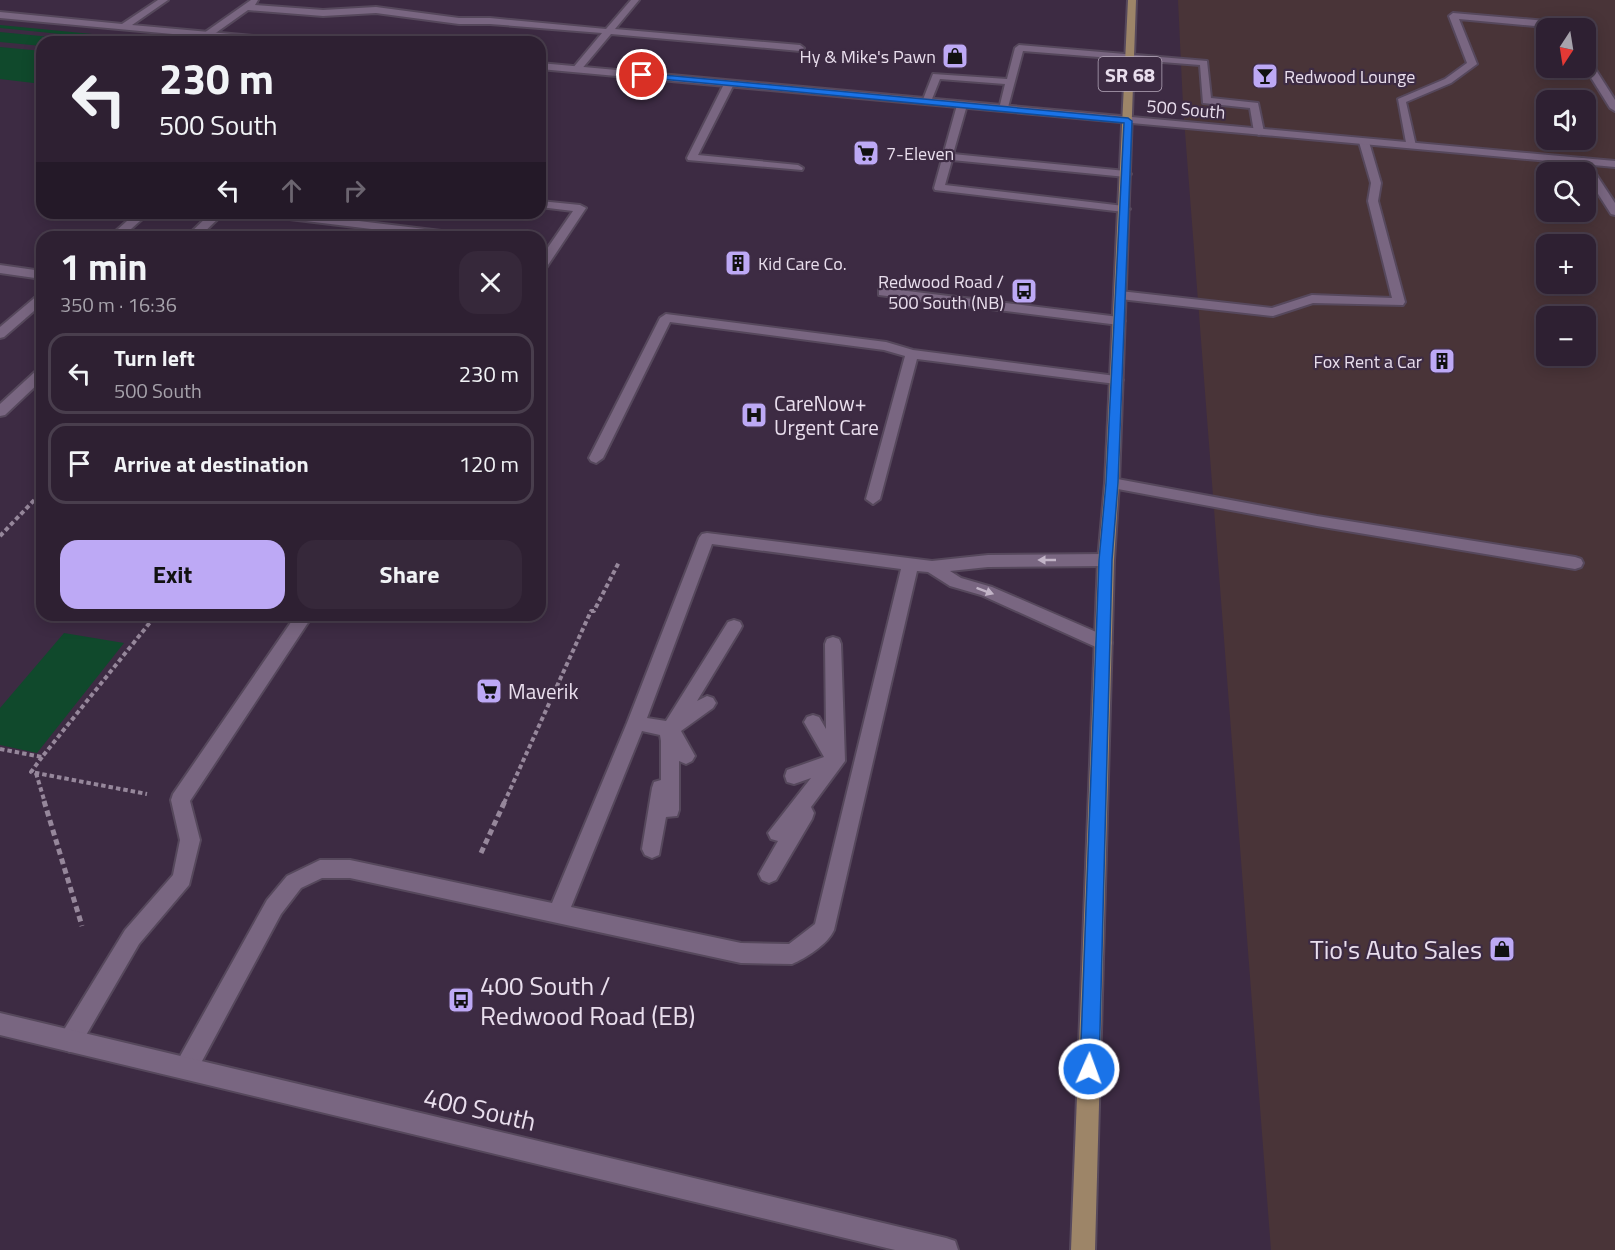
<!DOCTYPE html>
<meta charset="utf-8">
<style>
body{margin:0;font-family:"Titillium Web",sans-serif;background:#36283a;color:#f1f3f6;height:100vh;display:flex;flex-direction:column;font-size:22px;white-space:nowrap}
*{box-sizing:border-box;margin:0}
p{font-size:20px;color:#a7a3ac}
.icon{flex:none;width:33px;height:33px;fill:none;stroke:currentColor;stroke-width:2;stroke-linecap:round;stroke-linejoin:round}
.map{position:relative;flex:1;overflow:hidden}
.drawer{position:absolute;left:36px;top:231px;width:510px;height:390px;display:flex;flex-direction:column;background:#2e2032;border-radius:18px;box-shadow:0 3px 15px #0003,0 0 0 2px #493e4d}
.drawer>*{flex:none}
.banner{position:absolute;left:36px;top:36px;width:510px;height:183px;border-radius:18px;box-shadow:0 3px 15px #0003,0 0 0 2px #493e4d;background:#2e2032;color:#f1f3f6;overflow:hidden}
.needle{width:39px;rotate:192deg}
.controls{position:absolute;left:1536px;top:18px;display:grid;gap:12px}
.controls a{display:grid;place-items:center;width:60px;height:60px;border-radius:12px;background:#2e2032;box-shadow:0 3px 15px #0003,0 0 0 2px #493e4d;font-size:30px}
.pin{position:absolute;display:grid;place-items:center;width:51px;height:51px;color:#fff;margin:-26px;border:3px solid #fff;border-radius:50%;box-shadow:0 2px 6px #0007}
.me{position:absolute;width:66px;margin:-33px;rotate:2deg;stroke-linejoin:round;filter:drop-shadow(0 0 4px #0008)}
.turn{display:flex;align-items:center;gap:21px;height:126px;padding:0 24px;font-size:27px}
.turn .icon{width:78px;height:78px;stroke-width:2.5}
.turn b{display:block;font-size:42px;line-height:51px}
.lanes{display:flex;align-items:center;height:57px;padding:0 24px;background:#0003;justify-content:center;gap:30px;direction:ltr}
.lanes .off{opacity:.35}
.round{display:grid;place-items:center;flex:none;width:63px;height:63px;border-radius:18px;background:#36283a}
.overview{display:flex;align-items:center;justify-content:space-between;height:102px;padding:0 24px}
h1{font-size:36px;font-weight:700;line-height:45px}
.primary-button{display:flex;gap:12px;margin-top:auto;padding:12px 24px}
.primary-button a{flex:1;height:69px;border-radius:18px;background:#bda9f5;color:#111;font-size:24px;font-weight:700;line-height:69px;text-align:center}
.primary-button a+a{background:#36283a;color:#f1f3f6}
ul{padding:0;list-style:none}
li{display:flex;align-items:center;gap:18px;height:81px;margin:0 12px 9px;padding:0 12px;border:3px solid #493e4d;border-radius:18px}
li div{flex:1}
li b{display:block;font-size:22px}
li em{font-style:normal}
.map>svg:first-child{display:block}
.industrial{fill:#493438;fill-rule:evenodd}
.green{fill:#10492c}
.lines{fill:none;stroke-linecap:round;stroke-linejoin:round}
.service-casing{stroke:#56485c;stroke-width:4}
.minor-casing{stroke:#56485c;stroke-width:4}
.secondary-casing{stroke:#56485c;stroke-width:4}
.primary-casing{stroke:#56485c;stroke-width:4}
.path-far1{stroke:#96879b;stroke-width:4;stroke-dasharray:4.5 3;stroke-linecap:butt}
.path{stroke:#96879b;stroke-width:5;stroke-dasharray:6 4;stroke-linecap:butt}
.service{fill:#796681;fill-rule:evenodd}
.minor{fill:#796681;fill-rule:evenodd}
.secondary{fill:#796681;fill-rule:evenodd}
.primary{fill:#9d8568;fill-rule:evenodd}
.oneway{fill:#c2b4c7}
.route{fill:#1a73e8;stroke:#114b97;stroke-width:1.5}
.labels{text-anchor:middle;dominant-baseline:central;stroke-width:4.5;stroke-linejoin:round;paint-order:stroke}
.far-poi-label{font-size:18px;fill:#e9deed;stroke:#3d2b43;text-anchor:end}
.far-street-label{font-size:18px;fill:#e9deed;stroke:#3d2b43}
.shield{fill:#3d2b43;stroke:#b5a8ba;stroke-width:1.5}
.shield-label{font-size:20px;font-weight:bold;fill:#e9deed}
.poi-label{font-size:21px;fill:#e9deed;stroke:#3d2b43;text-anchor:start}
.near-poi-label{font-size:26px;fill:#e9deed;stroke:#3d2b43;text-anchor:end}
.near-street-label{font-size:26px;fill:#e9deed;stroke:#3d2b43}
</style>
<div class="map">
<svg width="1615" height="1250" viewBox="0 0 1615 1250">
<rect width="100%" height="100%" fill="#3d2b43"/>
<path class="industrial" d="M1178,0H1615V1250H1271L1183,106ZM1546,28H1586V68H1546ZM1546,100H1586V140H1546ZM1546,172H1586V212H1546ZM1546,244H1586V284H1546ZM1546,316H1586V356H1546Z"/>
<g class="green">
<polygon points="0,25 133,38 131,41 0,28"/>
<polygon points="0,32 102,42 42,42 42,46 0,42"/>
<polygon points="0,47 42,51 42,84 0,79"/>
<polygon points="64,633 124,643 37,753 0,745 0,708"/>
</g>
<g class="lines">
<g class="service-casing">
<g id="service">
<polygon points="251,0 258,0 255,5 323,10 376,7 459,18 490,18 606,29 631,0 639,0 615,29 800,45 804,48 800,51 611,34 580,71 577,72 572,69 602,33 490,24 459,24 376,13 323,16 248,10 210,37 204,37 204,33"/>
<polygon points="1453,13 1547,21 1557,28 1459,19 1477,64 1451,83 1406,102 1416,146 1407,148 1398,99 1445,79 1467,63 1449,16"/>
<polygon points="1019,45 1207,61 1211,98 1258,103 1264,132 1259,135 1254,132 1250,108 1203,103 1200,65 1023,51 1007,111 999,109 1005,84 940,79 930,104 922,102 933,74 1007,79 1015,48"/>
<polygon points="1586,58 1589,59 1615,100 1615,111 1610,108 1585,68"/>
<polygon points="729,81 734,84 698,155 798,165 803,168 802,170 688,160 687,158 724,84"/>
<polygon points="962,102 967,105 953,154 1126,171 1131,174 1126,177 952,160 945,185 1124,206 1130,209 1124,212 935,190 934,188 957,105"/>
<polygon points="1364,139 1369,142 1381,183 1378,201 1405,302 1403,305 1313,303 1273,316 1120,299 1114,295 1120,291 1272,308 1312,295 1392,298 1368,201 1371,183 1359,142"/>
<polygon points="1582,158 1586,159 1615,203 1615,215 1611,214 1577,161"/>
<polygon points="540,201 580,205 586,208 544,271 540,272 540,259 573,211 540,207"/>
<polygon points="136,213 149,213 122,237 109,237"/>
<polygon points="211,213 224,213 199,237 186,237"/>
<polygon points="259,213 293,213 466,234 472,237 437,237 265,216"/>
<polygon points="0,265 42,271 42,279 0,273"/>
<polygon points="883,288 1119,317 1125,321 1119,325 879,295 879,289"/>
<polygon points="42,294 42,304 4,337 0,338 0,327 38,295"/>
<polygon points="666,314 886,342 913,350 1116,376 1123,380 1116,384 917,359 880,499 873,504 866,499 905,356 884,350 670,322 603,458 596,463 591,461 589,458 660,318"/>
<polygon points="42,369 42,380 5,415 0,416 0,404 37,370"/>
<polygon points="1112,478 1317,516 1575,557 1581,559 1583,563 1581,567 1575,569 1317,526 1107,487 1105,483 1107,479"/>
<path d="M707,533L932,561L988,555L1106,554L1112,556L1114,560L1112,564L1106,566L988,567L950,571L961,578L992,587L1110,638L1112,643L1110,648L1104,650L1098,648L981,595L950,586L928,572L917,571L834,930C828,944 806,958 792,964L741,963L350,878H322L301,888L281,914L194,1076L186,1079L178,1076L175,1068L178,1060L267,900L287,876L320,860H350L552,903L627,723L699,538L702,534ZM712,544L901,569L815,924L789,944L741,943L571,907L642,731L660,735L661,741V780L654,782L652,788L642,849L645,855L652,858L659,855L666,817L677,816L679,810V761L686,764L692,761L695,756L681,731L713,708L716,703L713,698L707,696L697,701L740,630L742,626L740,622L734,620L728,622L666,721L647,718Z"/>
<polygon points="296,615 313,615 190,801 200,840 189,885 139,944 78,1049 70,1052 62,1049 59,1041 62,1033 125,930 173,875 180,840 171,800 173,794"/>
<polygon points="833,637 839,639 841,644 845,761 811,807 814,813 812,819 776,880 769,883 762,880 759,874 778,841 771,839 768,833 811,778 794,784 787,782 785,776 787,770 824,757 804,722 807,717 813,715 819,717 826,729 825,644 827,639"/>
</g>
</g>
<g class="minor-casing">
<g id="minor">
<polygon points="158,0 168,0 132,25 286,39 290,42 258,42 0,18 0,12 122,24"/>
<polygon points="540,63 1615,161 1615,167 540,69"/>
</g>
</g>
<g class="secondary-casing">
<polygon id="secondary" points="0,1013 946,1238 955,1241 958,1250 895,1250 0,1035"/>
</g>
<g class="primary-casing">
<polygon id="primary" points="1128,0 1136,0 1119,483 1114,560 1095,1250 1071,1250 1098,560 1105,483"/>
</g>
<g class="path-far1">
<polyline points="0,536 42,492"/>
<polyline points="0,749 42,757 156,615"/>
<polyline points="42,757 31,772 147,794"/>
<polyline points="36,773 45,803"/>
<polyline points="504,803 591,611 594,611 619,562"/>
</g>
<g class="path">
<polyline points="44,801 82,926"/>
<polyline points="481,853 505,801"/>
</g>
<use href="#service" class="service"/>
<use href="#minor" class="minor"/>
<use href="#secondary" class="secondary"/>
<use href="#primary" class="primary"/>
</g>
<defs><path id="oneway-solid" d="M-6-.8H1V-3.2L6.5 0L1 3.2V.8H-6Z" transform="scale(1.5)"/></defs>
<g class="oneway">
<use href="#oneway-solid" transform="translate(1047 560) rotate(180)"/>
<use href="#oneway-solid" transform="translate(985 591) rotate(20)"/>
</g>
<polygon class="route" points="642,73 1128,118 1132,121 1118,483 1112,560 1099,1069 1096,1076 1089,1078 1083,1076 1080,1069 1099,560 1106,483 1124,123 640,77 640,74"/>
<defs>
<g id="shop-square" transform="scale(1.35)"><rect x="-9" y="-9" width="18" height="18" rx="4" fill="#bda9f5" stroke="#3d2b43"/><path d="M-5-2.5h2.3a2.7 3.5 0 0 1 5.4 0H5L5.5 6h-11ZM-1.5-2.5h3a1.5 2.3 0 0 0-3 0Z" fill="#111"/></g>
<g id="bar-square" transform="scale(1.35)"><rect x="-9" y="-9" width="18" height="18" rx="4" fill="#bda9f5" stroke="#3d2b43"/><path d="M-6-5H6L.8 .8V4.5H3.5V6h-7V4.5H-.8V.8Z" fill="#111"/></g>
<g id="supermarket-square" transform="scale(1.35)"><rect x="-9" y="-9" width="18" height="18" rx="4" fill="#bda9f5" stroke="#3d2b43"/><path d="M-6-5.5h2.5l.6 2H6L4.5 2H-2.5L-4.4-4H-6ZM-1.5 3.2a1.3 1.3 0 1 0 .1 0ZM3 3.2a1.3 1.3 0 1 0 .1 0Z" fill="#111"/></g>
<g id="building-square" transform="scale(1.35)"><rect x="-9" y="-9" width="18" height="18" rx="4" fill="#bda9f5" stroke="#3d2b43"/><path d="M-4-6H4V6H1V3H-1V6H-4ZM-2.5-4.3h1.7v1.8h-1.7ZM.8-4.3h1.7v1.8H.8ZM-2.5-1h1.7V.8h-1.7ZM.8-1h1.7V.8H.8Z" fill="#111"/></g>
<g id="bus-square" transform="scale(1.35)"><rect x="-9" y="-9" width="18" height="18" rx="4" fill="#bda9f5" stroke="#3d2b43"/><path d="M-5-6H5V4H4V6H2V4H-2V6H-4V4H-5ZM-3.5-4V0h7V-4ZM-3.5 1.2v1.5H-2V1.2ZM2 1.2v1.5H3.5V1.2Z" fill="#111"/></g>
<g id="hospital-square" transform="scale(1.35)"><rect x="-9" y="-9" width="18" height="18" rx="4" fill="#bda9f5" stroke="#3d2b43"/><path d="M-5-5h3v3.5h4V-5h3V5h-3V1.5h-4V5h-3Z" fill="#111"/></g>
</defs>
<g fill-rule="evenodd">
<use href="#shop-square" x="955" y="56"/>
<use href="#bar-square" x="1265" y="76"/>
<use href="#supermarket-square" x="866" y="153"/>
<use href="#building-square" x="738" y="263"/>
<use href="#bus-square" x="1024" y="291"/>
<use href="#building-square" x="1442" y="361"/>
<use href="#hospital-square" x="754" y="415"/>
<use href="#supermarket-square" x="489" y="691"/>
<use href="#shop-square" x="1502" y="949"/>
<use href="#bus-square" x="461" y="1000"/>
</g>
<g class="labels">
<g class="far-poi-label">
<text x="936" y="56">Hy &amp; Mike's Pawn</text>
<text x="1284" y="76" text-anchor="start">Redwood Lounge</text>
<text x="886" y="153" text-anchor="start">7-Eleven</text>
<text x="758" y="263" text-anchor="start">Kid Care Co.</text>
<text x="1004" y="281">Redwood Road /<tspan x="1004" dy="21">500 South (NB)</tspan></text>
<text x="1422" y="361">Fox Rent a Car</text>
</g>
<g class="far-street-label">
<text transform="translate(1186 109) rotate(5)">500 South</text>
</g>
<rect class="shield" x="1098.5" y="57" width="63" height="34" rx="4.5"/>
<g class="shield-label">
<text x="1130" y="74">SR 68</text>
</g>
<g class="poi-label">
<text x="774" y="403">CareNow+<tspan x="774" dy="24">Urgent Care</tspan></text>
<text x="508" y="691">Maverik</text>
</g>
<g class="near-poi-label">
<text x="1482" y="949">Tio's Auto Sales</text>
<text x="480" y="985" text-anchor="start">400 South /<tspan x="480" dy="30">Redwood Road (EB)</tspan></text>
</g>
<g class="near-street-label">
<text transform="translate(480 1109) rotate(13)">400 South</text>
</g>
</g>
</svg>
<div class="controls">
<a><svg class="needle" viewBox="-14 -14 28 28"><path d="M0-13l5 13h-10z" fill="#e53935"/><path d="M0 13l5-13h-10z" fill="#a7a3ac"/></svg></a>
<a><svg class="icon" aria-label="sound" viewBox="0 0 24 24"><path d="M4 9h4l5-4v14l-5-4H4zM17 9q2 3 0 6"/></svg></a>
<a><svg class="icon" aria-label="search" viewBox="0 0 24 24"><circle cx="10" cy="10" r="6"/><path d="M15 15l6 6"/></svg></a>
<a>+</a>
<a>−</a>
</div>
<div class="pin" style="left:642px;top:75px;background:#d93025"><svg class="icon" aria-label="arrive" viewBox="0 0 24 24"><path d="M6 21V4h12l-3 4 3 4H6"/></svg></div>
<svg class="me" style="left:1089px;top:1069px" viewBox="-20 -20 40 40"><circle r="17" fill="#1a73e8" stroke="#fff" stroke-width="3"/><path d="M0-11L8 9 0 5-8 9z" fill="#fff"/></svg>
<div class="banner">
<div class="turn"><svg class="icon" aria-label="left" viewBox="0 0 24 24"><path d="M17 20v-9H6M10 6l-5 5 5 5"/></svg><div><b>230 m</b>500 South</div></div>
<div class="lanes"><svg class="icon" aria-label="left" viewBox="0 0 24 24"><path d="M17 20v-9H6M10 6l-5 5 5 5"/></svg><svg class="icon off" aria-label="ahead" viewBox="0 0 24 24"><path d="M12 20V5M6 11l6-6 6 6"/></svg><svg class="icon off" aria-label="right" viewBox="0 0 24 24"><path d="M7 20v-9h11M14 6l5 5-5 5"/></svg></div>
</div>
<section class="drawer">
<div class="overview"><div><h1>1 min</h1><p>350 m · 16:36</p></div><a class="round"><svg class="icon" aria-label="close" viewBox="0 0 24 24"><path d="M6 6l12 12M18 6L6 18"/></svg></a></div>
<ul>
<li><svg class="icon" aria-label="left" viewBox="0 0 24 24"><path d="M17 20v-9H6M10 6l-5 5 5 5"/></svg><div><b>Turn left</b><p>500 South</p></div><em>230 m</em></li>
<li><svg class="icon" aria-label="arrive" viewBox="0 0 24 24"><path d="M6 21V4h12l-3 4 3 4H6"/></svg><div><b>Arrive at destination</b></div><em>120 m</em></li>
</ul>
<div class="primary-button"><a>Exit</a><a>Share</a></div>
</section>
</div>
